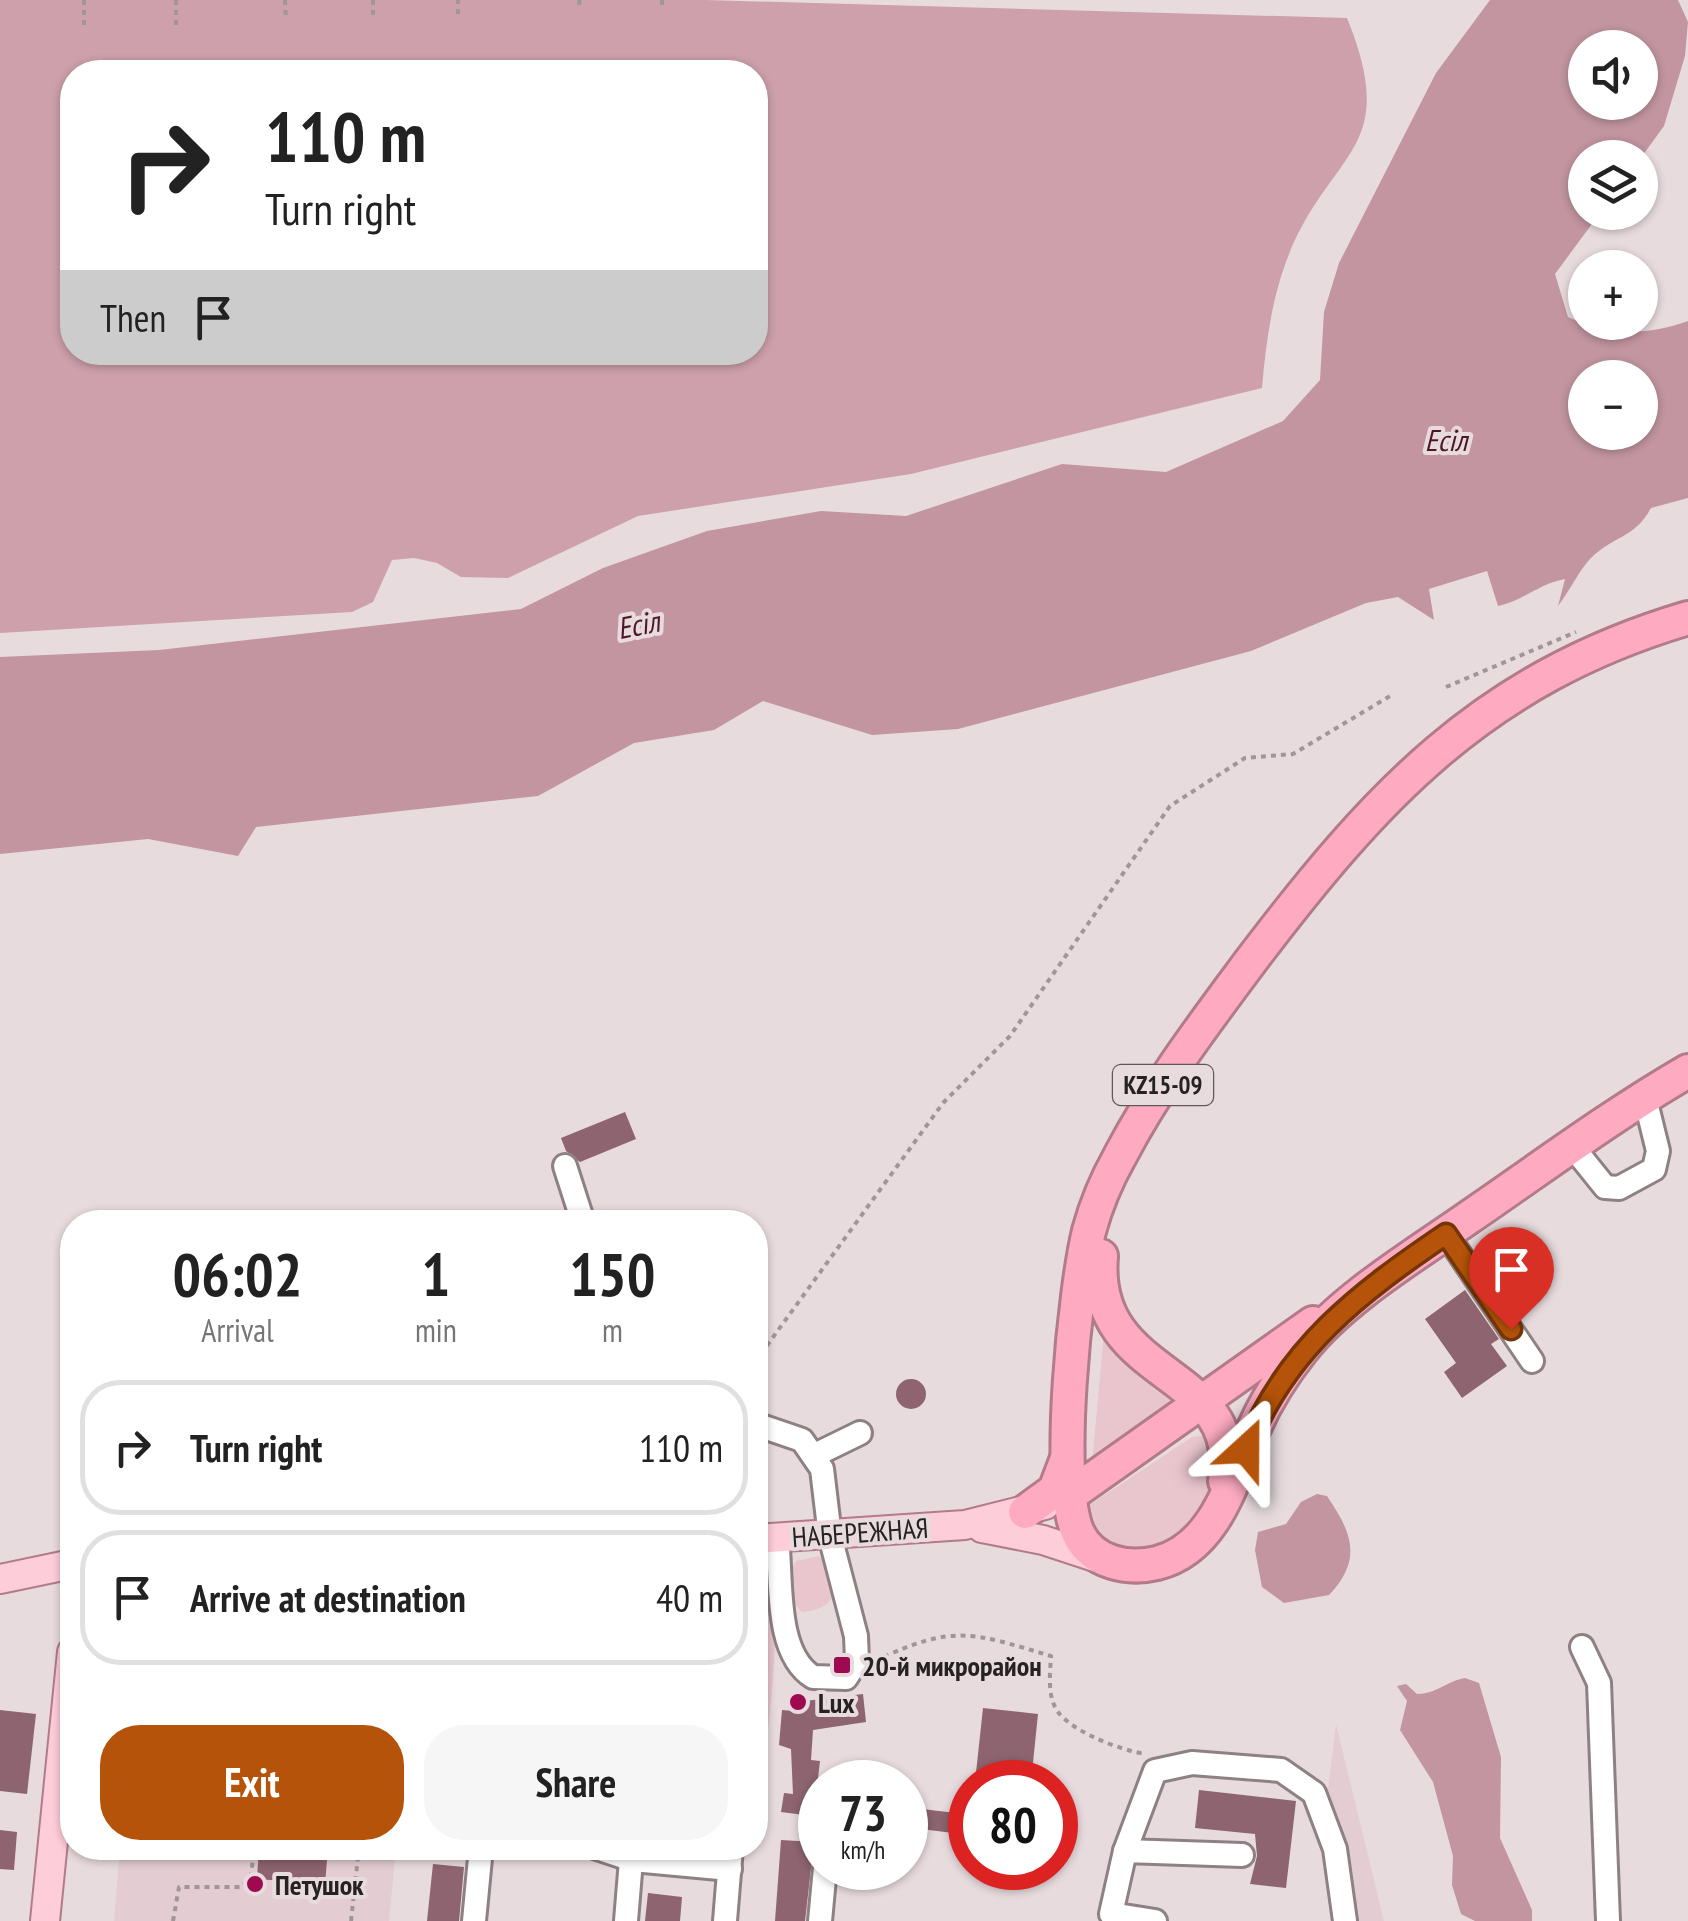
<!DOCTYPE html>
<meta charset="utf-8">
<style>
body{margin:0;font-family:"PT Sans Narrow",sans-serif;background:#f6f6f6;color:#222;height:100vh;display:flex;flex-direction:column;font-size:38px;white-space:nowrap}
*{box-sizing:border-box;margin:0}
p{font-size:32px;color:#767676}
.icon{flex:none;width:55px;height:55px;fill:none;stroke:currentColor;stroke-width:2;stroke-linecap:round;stroke-linejoin:round}
.map{position:relative;flex:1;overflow:hidden}
.panel{position:absolute;left:60px;top:1210px;width:708px;height:650px;display:flex;flex-direction:column;background:#fff;border-radius:40px;box-shadow:0 2px 8px #0004}
.panel>*{flex:none}
.banner{position:absolute;left:60px;top:60px;width:708px;height:305px;border-radius:40px;box-shadow:0 2px 8px #0004;background:#fff;color:#222;overflow:hidden}
.tools{position:absolute;left:1568px;top:30px;display:grid;gap:20px}
.tools a{display:grid;place-items:center;width:90px;height:90px;border-radius:50%;background:#fff;box-shadow:0 2px 8px #0004;font-size:50px}
.speed{position:absolute;left:798px;top:1760px;display:flex;gap:20px;font-size:50px;font-weight:700;text-align:center}
.speed>*{display:grid;place-content:center;width:130px;height:130px;border-radius:50%;background:#fff;box-shadow:0 2px 8px #0004;line-height:1}
.speed small{font-size:25px;font-weight:400}
.speed .limit{border:15px solid #d22;background:#fff;color:#111}
.pin{position:absolute;display:grid;place-items:center;width:85px;height:85px;color:#fff;margin:-102px -42px;border-radius:50% 50% 50% 0;rotate:-45deg;box-shadow:0 0 10px #0007}
.pin .icon{rotate:45deg}
.me{position:absolute;width:110px;margin:-55px;rotate:24deg;stroke-linejoin:round;filter:drop-shadow(0 0 8px #0008)}
.turn{display:flex;align-items:center;gap:35px;height:210px;padding:0 40px;font-size:45px}
.turn .icon{width:130px;height:130px;stroke-width:2.5}
.turn b{display:block;font-size:70px;line-height:85px}
.then{display:flex;align-items:center;height:95px;padding:0 40px;background:#0003;gap:20px;font-size:38px}
.eta{display:flex;justify-content:space-evenly;align-items:center;height:170px;text-align:center}
.eta b{font-size:60px;font-weight:700;line-height:70px}
.button{display:flex;gap:20px;margin-top:auto;padding:20px 40px}
.button a{flex:1;height:115px;border-radius:40px;background:#b45309;color:#fff;font-size:40px;font-weight:700;line-height:115px;text-align:center}
.button a+a{background:#f6f6f6;color:#222}
ul{padding:0;list-style:none}
li{display:flex;align-items:center;gap:30px;height:135px;margin:0 20px 15px;padding:0 20px;border:5px solid #e0e0e0;border-radius:40px}
li div{flex:1}
li b{display:block;font-size:38px}
li em{font-style:normal}
.map>svg:first-child{display:block}
.built{fill:#e3cdd2}
.green{fill:#e9c5ce}
.forest{fill:#cda0ab;fill-rule:evenodd}
.water{fill:#c295a0;fill-rule:evenodd}
.building{fill:#8d646f}
.lines{fill:none;stroke-linecap:round;stroke-linejoin:round}
.minor-casing{stroke:#8d8184;stroke-width:28}
.major-casing{stroke:#b27b8a;stroke-width:32}
.highway-casing{stroke:#b27b8a;stroke-width:38}
.path{stroke:#a09698;stroke-width:4;stroke-dasharray:5 5;stroke-linecap:butt}
.minor{stroke:#fff;stroke-width:22}
.major{stroke:#fecdda;stroke-width:28}
.highway{stroke:#feabc2;stroke-width:32}
.route-casing{stroke:#753606;stroke-width:25}
.route{stroke:#b45309;stroke-width:18}
.poi-dot{fill:#9f0950;stroke:#e8dbde;stroke-width:4}
.labels{text-anchor:middle;dominant-baseline:central;stroke-width:8;stroke-linejoin:round;paint-order:stroke}
.shield{fill:#e8dbde;stroke:#60595a;stroke-width:2.5}
.shield-label{font-size:25px;font-weight:bold;fill:#262122}
.street-label{font-size:28px;fill:#262122;stroke:#e8dbde}
.poi-label{font-size:28px;font-weight:bold;fill:#262122;stroke:#e8dbde;text-anchor:start}
.water-label{font-size:30px;font-style:italic;fill:#4e162a;stroke:#e8dbde}
</style>
<div class="map">
<svg width="1688" height="1921" viewBox="0 0 1688 1921">
<rect width="100%" height="100%" fill="#e8dbde"/>
<g class="built">
<polygon points="1336,1724 1384,1921 1342,1921 1323,1830"/>
<polygon points="120,1848 396,1848 389,1921 114,1921"/>
</g>
<g class="green">
<polygon points="1104,1332 1189,1404 1091,1475"/>
<path d="M1208,1435L1214,1494C1177,1541 1171,1553 1108,1549L1083,1515L1085,1508L1192,1437Z"/>
<path d="M819,1556C842,1582 841,1609 802,1612C786,1597 784,1580 796,1561Z"/>
<path d="M760,1560C789,1586 768,1720 765,1761L755,1756V1561Z"/>
</g>
<path class="forest" d="M0,0H706L1347,18C1401,151 1332,149 1289,254C1272,297 1266,341 1262,388L911,474L638,516L508,578L461,577L437,563L414,558L392,560L373,602L352,612L0,633ZM72,72H755V352H72Z"/>
<g class="water">
<path d="M1490,0H1678L1688,22L1685,56L1664,126L1640,159L1585,158V212L1600,213L1555,274L1568,317C1608,336 1646,336 1688,321V498L1651,508C1634,539 1614,535 1590,559C1578,572 1569,592 1558,606L1565,579C1536,585 1525,600 1498,606L1487,571L1429,589L1434,620L1398,597L1366,603L1251,651L958,729L872,735L763,701L714,730L634,743L538,796L256,827L238,856L148,839L0,854V657L159,650L521,609L603,568L707,531L821,511L906,516L1062,464L1166,472L1283,421L1320,380L1324,312L1339,263L1436,73ZM1585,48H1640V102H1585ZM1585,378H1640V432H1585Z"/>
<path d="M1317,1494L1327,1496C1352,1533 1363,1559 1329,1595L1284,1603L1262,1587L1255,1550L1258,1532L1286,1524L1301,1502Z"/>
<path d="M1465,1678L1479,1683L1501,1757L1500,1838L1532,1910V1921H1475L1461,1914L1452,1885L1453,1856L1433,1782L1400,1730L1407,1701L1397,1686L1406,1684L1417,1694C1436,1694 1447,1681 1465,1678Z"/>
</g>
<g class="building">
<polygon points="625,1112 636,1139 580,1162 566,1151 561,1138"/>
<polygon points="1465,1290 1499,1339 1491,1344 1507,1366 1462,1398 1444,1372 1456,1363 1425,1319"/>
<circle cx="911" cy="1394" r="15"/>
<polygon points="863,1694 866,1722 813,1730 811,1760 820,1761 816,1797 820,1797 820,1817 781,1812 784,1793 793,1794 791,1749 779,1745 782,1710 794,1711 805,1701"/>
<polygon points="983,1708 1038,1714 1031,1782 975,1782"/>
<polygon points="0,1710 36,1714 27,1794 0,1791"/>
<polygon points="1199,1790 1296,1801 1286,1888 1250,1884 1257,1856 1255,1834 1195,1828"/>
<polygon points="905,1807 956,1813 953,1833 905,1827"/>
<polygon points="0,1830 17,1832 14,1870 0,1869"/>
<polygon points="781,1840 814,1842 805,1921 775,1921"/>
<polygon points="259,1848 328,1848 325,1884 257,1879"/>
<polygon points="433,1864 464,1867 459,1921 427,1921"/>
<polygon points="648,1893 682,1897 680,1921 645,1921"/>
</g>
<g class="lines">
<g class="minor-casing">
<g id="minor">
<polyline points="1572,1146 1605,1187 1619,1188 1654,1169 1658,1151 1645,1098"/>
<polyline points="565,1166 583,1222"/>
<polyline points="1446,1234 1532,1361"/>
<path d="M755,1424L802,1440L822,1469L830,1536L856,1636L857,1661L846,1678L813,1677C774,1653 782,1578 777,1537"/>
<polyline points="815,1455 860,1433"/>
<polyline points="1582,1647 1599,1683 1608,1921"/>
<polyline points="597,1848 633,1860 730,1869"/>
<polyline points="1125,1851 1155,1771 1192,1763 1281,1770 1314,1793 1335,1849 1345,1921"/>
<polyline points="474,1921 481,1848"/>
<polyline points="626,1921 632,1848"/>
<polyline points="725,1921 731,1848"/>
<polyline points="820,1921 825,1868"/>
<polyline points="1155,1921 1111,1914 1125,1851 1242,1855"/>
</g>
</g>
<g class="major-casing">
<g id="major">
<polyline points="982,1528 1043,1540 1104,1560"/>
<polyline points="755,1539 965,1525 1045,1505"/>
<polyline points="0,1579 72,1564"/>
<polyline points="45,1921 72,1652"/>
</g>
</g>
<g class="highway-casing">
<g id="highway">
<path d="M1688,618C1482,679 1375,797 1250,962C1204,1024 1156,1087 1120,1156C1107,1179 1096,1205 1089,1231C1075,1288 1055,1483 1078,1533C1092,1563 1128,1570 1157,1563C1217,1548 1233,1477 1254,1428C1266,1401 1283,1374 1302,1350C1342,1299 1415,1255 1468,1218C1541,1168 1612,1115 1688,1071"/>
<path d="M1101,1256C1090,1384 1245,1366 1225,1481"/>
<polyline points="1070,1495 1313,1323"/>
<polyline points="1025,1512 1055,1490 1066,1461"/>
</g>
</g>
<g class="path">
<polyline points="84,0 84,28"/>
<polyline points="285,0 286,20"/>
<polyline points="373,0 373,17"/>
<polyline points="579,0 580,10"/>
<polyline points="662,0 662,5"/>
<polyline points="458,14 458,0"/>
<polyline points="176,25 176,0"/>
<polyline points="1446,687 1576,632"/>
<polyline points="755,1362 943,1103 1010,1036 1170,806 1245,758 1293,754 1390,696"/>
<path d="M875,1661C953,1624 971,1632 1051,1656C1050,1673 1047,1697 1058,1712C1074,1733 1121,1750 1145,1754"/>
<polyline points="173,1921 179,1887 241,1887 251,1877 254,1848"/>
<polyline points="351,1921 359,1848"/>
</g>
<use href="#minor" class="minor"/>
<use href="#major" class="major"/>
<use href="#highway" class="highway"/>
</g>
<g class="lines">
<g class="route-casing">
<path id="route" d="M1246,1449C1286,1348 1359,1293 1446,1234L1511,1329"/>
</g>
<use href="#route" class="route"/>
</g>
<g class="poi-dot">
<rect x="832" y="1655" width="20" height="20" rx="5"/>
<circle cx="798" cy="1702" r="10"/>
<circle cx="255" cy="1884" r="10"/>
</g>
<g class="labels">
<rect class="shield" x="1113" y="1065" width="100" height="40" rx="8"/>
<g class="shield-label">
<text x="1163" y="1085">KZ15-09</text>
</g>
<g class="street-label">
<text transform="translate(860 1532) rotate(-4)">НАБЕРЕЖНАЯ</text>
</g>
<g class="poi-label">
<text x="862" y="1665">20-й микрорайон</text>
<text x="818" y="1702">Lux</text>
<text x="275" y="1884">Петушок</text>
</g>
<g class="water-label">
<text x="1446" y="439">Есіл</text>
<text transform="translate(638 624) rotate(-11)">Есіл</text>
</g>
</g>
</svg>
<div class="tools">
<a><svg class="icon" aria-label="sound" viewBox="0 0 24 24"><path d="M4 9h4l5-4v14l-5-4H4zM17 9q2 3 0 6"/></svg></a>
<a><svg class="icon" aria-label="layers" viewBox="0 0 24 24"><path d="M12 4l9 5-9 5-9-5zM3 14l9 5 9-5"/></svg></a>
<a>+</a>
<a>−</a>
</div>
<div class="speed"><div>73<small>km/h</small></div><div class="limit">80</div></div>
<div class="pin" style="left:1511px;top:1329px;background:#d93025"><svg class="icon" aria-label="arrive" viewBox="0 0 24 24"><path d="M6 21V4h12l-3 4 3 4H6"/></svg></div>
<svg class="me" style="left:1246px;top:1449px" viewBox="-20 -20 40 40"><path d="M0-17L14 15 0 8-14 15z" fill="#b45309" stroke="#fff" stroke-width="4"/></svg>
<div class="banner">
<div class="turn"><svg class="icon" aria-label="right" viewBox="0 0 24 24"><path d="M7 20v-9h11M14 6l5 5-5 5"/></svg><div><b>110 m</b>Turn right</div></div>
<div class="then">Then<svg class="icon" aria-label="arrive" viewBox="0 0 24 24"><path d="M6 21V4h12l-3 4 3 4H6"/></svg></div>
</div>
<section class="panel">
<div class="eta">
<div><b>06:02</b><p>Arrival</p></div>
<div><b>1</b><p>min</p></div>
<div><b>150</b><p>m</p></div>
</div>
<ul>
<li><svg class="icon" aria-label="right" viewBox="0 0 24 24"><path d="M7 20v-9h11M14 6l5 5-5 5"/></svg><div><b>Turn right</b></div><em>110 m</em></li>
<li><svg class="icon" aria-label="arrive" viewBox="0 0 24 24"><path d="M6 21V4h12l-3 4 3 4H6"/></svg><div><b>Arrive at destination</b></div><em>40 m</em></li>
</ul>
<div class="button"><a>Exit</a><a>Share</a></div>
</section>
</div>
